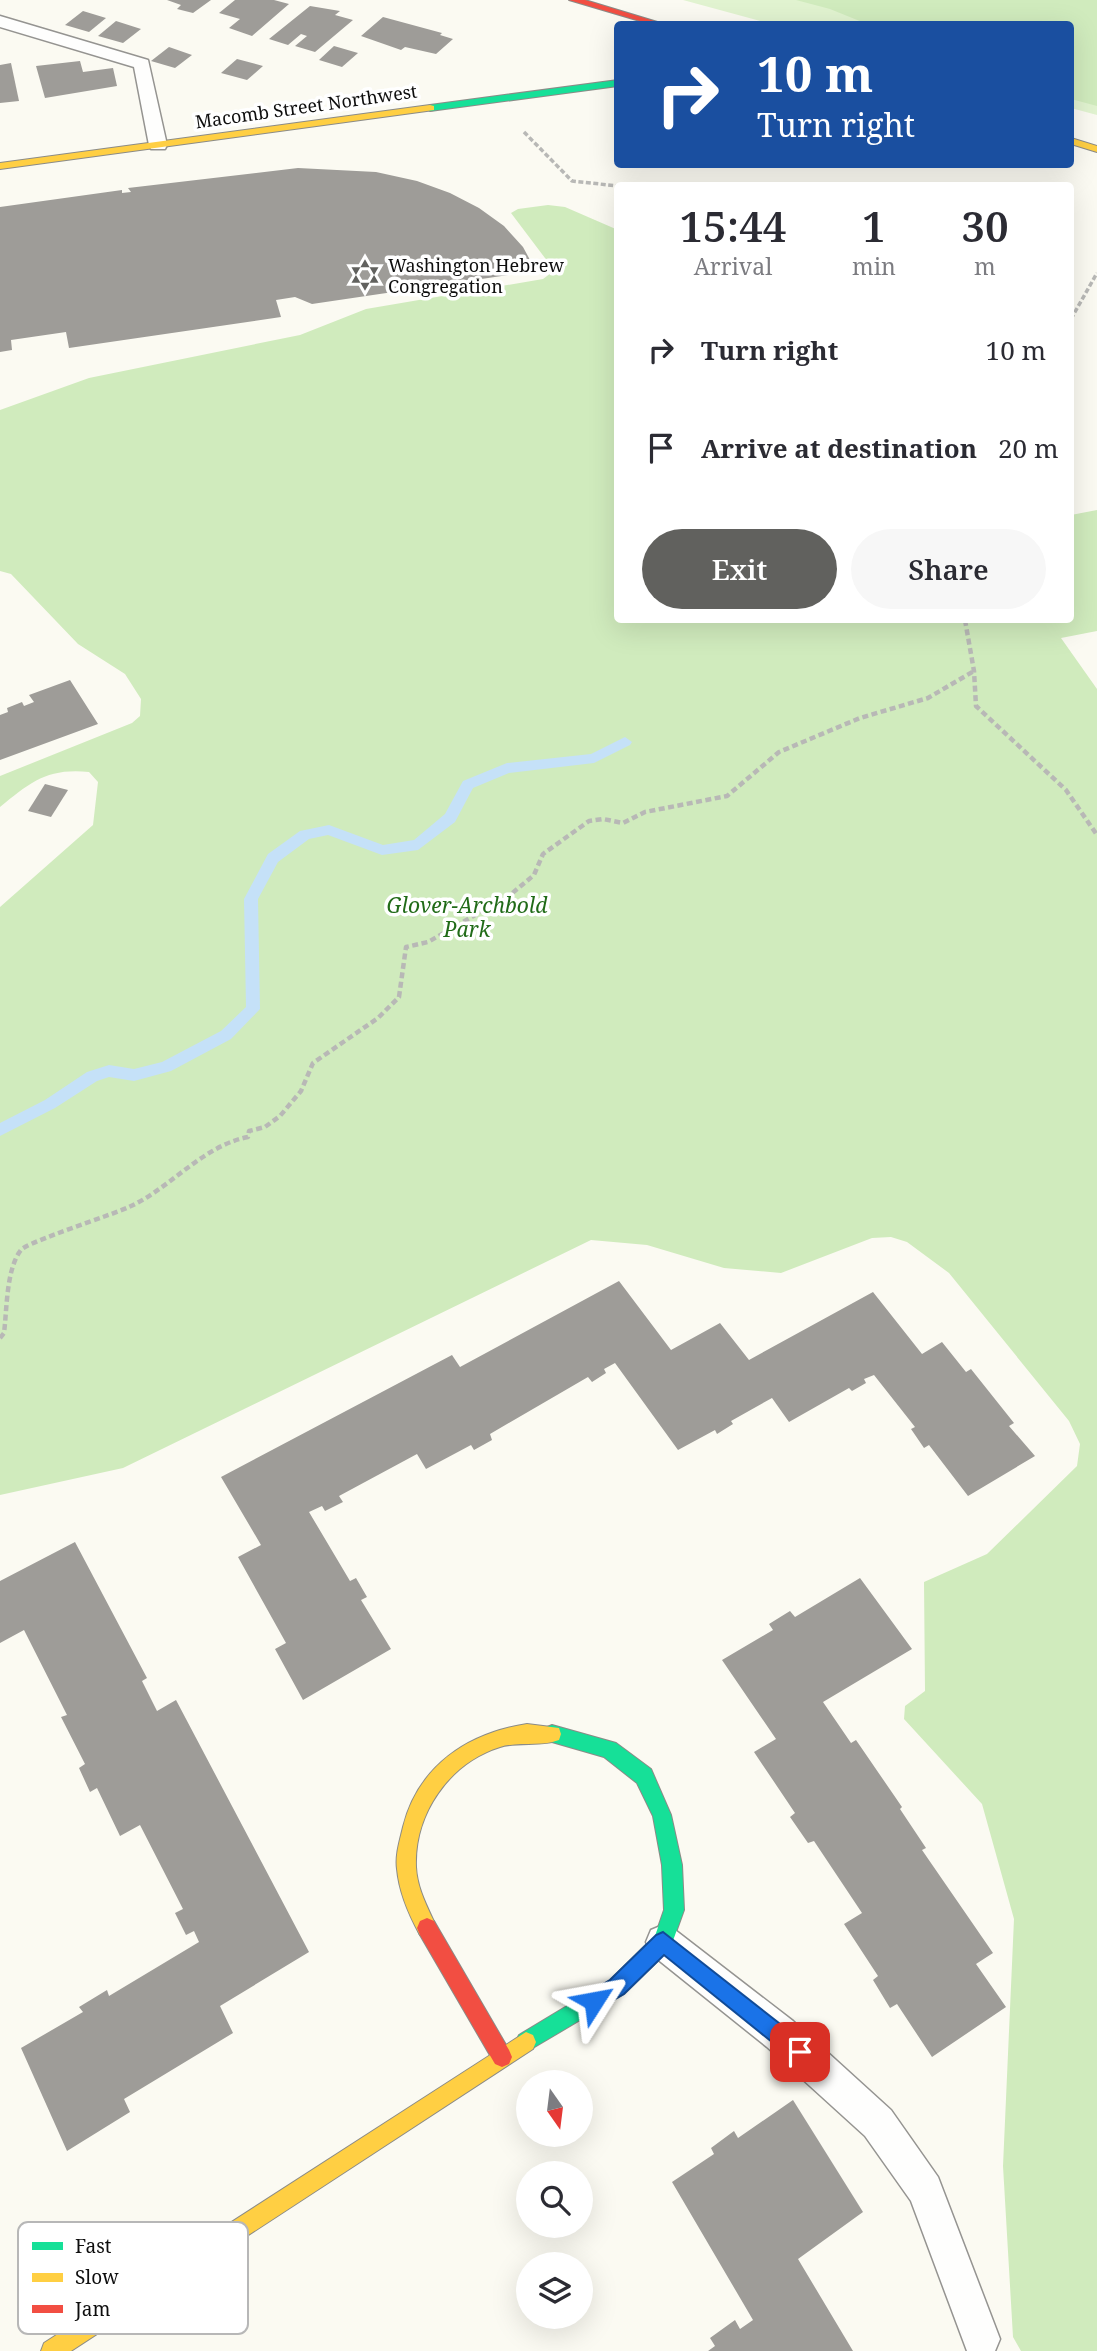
<!DOCTYPE html>
<style>
body{margin:0;font-family:"Noto Serif",serif;background:#f7f7f7;color:#2b2b33;height:100vh;display:flex;flex-direction:column;font-size:26px;white-space:nowrap}
*{box-sizing:border-box;margin:0}
p{font-size:23px;color:#7c7c81}
.icon{flex:none;width:38px;height:38px;fill:none;stroke:currentColor;stroke-width:2;stroke-linecap:round;stroke-linejoin:round}
.map{position:relative;flex:1;overflow:hidden}
.panel{position:absolute;left:614px;top:182px;width:460px;height:441px;display:flex;flex-direction:column;background:#fff;border-radius:7px;box-shadow:0 7px 28px #0002}
.panel>*{flex:none}
.hud{position:absolute;left:614px;top:21px;width:460px;height:147px;border-radius:7px;box-shadow:0 7px 28px #0002;background:#1a4fa0;color:#fff;overflow:hidden}
.needle{width:46px;rotate:166deg}
.buttons{position:absolute;left:516px;top:2070px;display:grid;gap:14px}
.buttons a{display:grid;place-items:center;width:77px;height:77px;border-radius:50%;background:#fff;box-shadow:0 7px 28px #0002;font-size:35px}
.pin{position:absolute;display:grid;place-items:center;width:60px;height:60px;color:#fff;margin:-30px;border-radius:14px;box-shadow:0 4px 10px #0006}
.me{position:absolute;width:77px;margin:-38px;rotate:56deg;stroke-linejoin:round;filter:drop-shadow(0 0 5px #0008)}
.turn{display:flex;align-items:center;gap:24px;height:147px;padding:0 28px;font-size:32px}
.turn .icon{width:91px;height:91px;stroke-width:2.5}
.turn b{display:block;font-size:49px;line-height:60px}
.eta{display:flex;justify-content:space-evenly;align-items:center;height:119px;text-align:center}
.eta b{font-size:42px;font-weight:600;line-height:49px}
.primary-button{display:flex;gap:14px;margin-top:auto;padding:14px 28px}
.primary-button a{flex:1;height:80px;border-radius:42px;background:#61615e;color:#fff;font-size:28px;font-weight:600;line-height:80px;text-align:center}
.primary-button a+a{background:#f7f7f7;color:#2b2b33}
ul{padding:0;list-style:none}
li{display:flex;align-items:center;gap:21px;height:98px;padding:0 28px}
li div{flex:1}
li b{display:block;font-size:26px}
li em{font-style:normal}
.map>svg:first-child{display:block}
.green{fill:#e1f3d0}
.forest{fill:#d0ebbd}
.lines{fill:none;stroke-linecap:round;stroke-linejoin:round}
.stream{fill:#c5e1f8;fill-rule:evenodd}
.building{fill:#9e9c98}
.lane-casing{stroke:#959491;stroke-width:3}
.fast-casing{stroke:#8b8b87;stroke-width:2}
.slow-casing{stroke:#8b8b87;stroke-width:2}
.jam-casing{stroke:#8b8b87;stroke-width:2}
.path-far1{stroke:#b8b8b6;stroke-width:3.5;stroke-dasharray:5 2.5;stroke-linecap:butt}
.path{stroke:#b8b8b6;stroke-width:4.5;stroke-dasharray:6 3.5;stroke-linecap:butt}
.lane{fill:#fefefd;fill-rule:evenodd}
.fast{fill:#16e098;fill-rule:evenodd}
.slow{fill:#ffcf43;fill-rule:evenodd}
.jam{fill:#f24e42;fill-rule:evenodd}
.route{fill:#1a73e8;stroke:#114b97;stroke-width:2}
.labels{text-anchor:middle;dominant-baseline:central;stroke-width:7;stroke-linejoin:round;paint-order:stroke}
.far-street-label{font-size:18px;fill:#0e0e0e;stroke:#fff}
.far-poi-label{font-size:18px;fill:#0e0e0e;stroke:#fff;text-anchor:start}
.park-label{font-size:21px;font-style:italic;fill:#216b18;stroke:#fff}
.key{fill:#fff;stroke:#b7b7b7;stroke-width:2}
.key-label{font-size:19px;fill:#0e0e0e}
</style>
<div class="map">
<svg width="1097" height="2351" viewBox="0 0 1097 2351">
<rect width="100%" height="100%" fill="#fbfaf2"/>
<polygon class="green" points="683,0 1097,0 1097,115 1071,108 1071,24 771,24"/>
<g class="forest">
<polygon points="796,0 1097,0 1097,106 1071,99 1071,24 867,24 830,9"/>
<path d="M548,205L565,207L618,230V620H1071V515L1097,510V631L1061,638L1097,689V2351H1021L1013,2337L1003,2166L1014,1919L982,1804L904,1719L905,1706L925,1691L924,1582L987,1554L1077,1466L1080,1444L1069,1421L949,1273L907,1242L891,1237L872,1238L781,1273L724,1268L647,1245L591,1240L123,1468L0,1495V907L93,825L98,782L89,772C47,768 31,782 0,807V776L132,723L140,716L141,699L125,674L78,644L11,574L0,571V410L89,378L300,335L366,309L543,279L551,273V266L511,213L518,209Z"/>
</g>
<g class="lines">
<polygon class="stream" points="625,737 632,742 630,745 594,763 509,773 473,788 455,822 418,850 382,855 328,835 309,839 278,862 258,899 260,1009 231,1039 171,1071 134,1081 109,1077 97,1081 55,1108 0,1136 0,1123 45,1100 87,1072 109,1065 134,1069 162,1062 221,1031 246,1007 244,899 268,854 300,831 329,825 383,845 414,840 445,814 463,781 507,763 591,754"/>
</g>
<g class="building">
<polygon points="167,0 211,0 193,13 177,9 181,5"/>
<polygon points="235,0 274,0 289,4 252,36 229,28 240,19 219,13"/>
<polygon points="310,6 340,11 335,15 353,20 315,52 295,46 307,36 301,34 288,45 269,39"/>
<polygon points="83,11 106,18 89,32 65,25"/>
<polygon points="383,17 442,33 440,35 453,39 436,54 405,47 401,50 361,36"/>
<polygon points="116,21 141,29 123,43 98,36"/>
<polygon points="334,46 358,53 342,67 319,60"/>
<polygon points="169,47 192,55 175,68 151,61"/>
<polygon points="237,59 263,66 247,80 221,73"/>
<polygon points="80,61 83,72 113,68 117,86 45,98 36,66"/>
<polygon points="11,63 19,101 0,103 0,65"/>
<polygon points="298,168 376,172 417,181 450,193 479,208 504,226 523,247 536,271 312,304 295,297 276,300 281,317 69,348 66,332 11,340 12,350 0,352 0,207 122,190 122,193 131,192 128,188"/>
<polygon points="70,680 98,724 0,760 0,715 8,712 7,708 22,702 24,706 34,702 29,695"/>
<polygon points="45,784 68,790 51,817 28,811"/>
<polygon points="619,1281 671,1350 720,1323 749,1360 873,1292 922,1354 942,1342 966,1372 971,1369 1014,1423 1009,1426 1035,1456 968,1496 929,1445 924,1448 911,1429 915,1427 874,1375 864,1379 866,1383 852,1391 849,1388 789,1422 772,1398 731,1421 733,1424 717,1434 715,1430 678,1450 615,1363 604,1369 606,1373 592,1382 588,1377 490,1434 492,1440 474,1450 471,1445 426,1469 417,1454 339,1496 343,1502 325,1511 322,1506 309,1512 350,1581 356,1578 367,1597 361,1600 391,1649 303,1700 275,1649 286,1643 238,1557 261,1545 221,1477 452,1355 460,1367"/>
<polygon points="75,1542 147,1678 142,1681 157,1711 176,1700 309,1952 220,2006 233,2033 124,2099 130,2112 67,2151 21,2048 83,2012 79,2007 107,1990 109,1996 199,1942 194,1931 186,1935 175,1913 183,1909 140,1825 120,1836 97,1788 90,1792 79,1768 85,1764 61,1717 67,1715 24,1630 0,1643 0,1581"/>
<polygon points="860,1578 912,1649 823,1702 851,1743 856,1740 902,1807 900,1809 926,1848 922,1850 993,1953 976,1964 1006,2007 932,2057 897,2004 890,2008 873,1980 878,1976 844,1924 862,1913 814,1841 808,1843 790,1817 795,1813 754,1752 776,1739 722,1660 773,1630 769,1624 790,1611 795,1617"/>
<polygon points="793,2100 863,2212 798,2259 853,2351 708,2351 715,2346 710,2338 735,2320 740,2329 753,2320 672,2182 714,2154 711,2148 734,2131 738,2138"/>
</g>
<g class="lines">
<g class="lane-casing">
<g id="lane">
<polygon points="0,16 148,60 167,145 165,149 151,149 149,145 134,67 0,27"/>
<polygon points="663,1925 675,1930 793,2021 891,2110 938,2177 1000,2339 995,2351 967,2351 911,2201 865,2136 767,2047 651,1954 646,1942 651,1930"/>
</g>
</g>
<g class="fast-casing">
<g id="fast">
<polygon points="618,80 618,86 430,111 425,108 430,105"/>
<polygon points="552,1725 616,1743 651,1769 671,1815 682,1865 684,1910 670,1949 624,1994 526,2052 519,2049 516,2042 519,2035 610,1980 655,1936 664,1910 662,1865 653,1816 637,1783 604,1757 545,1740 543,1734 545,1728"/>
</g>
</g>
<g class="slow-casing">
<g id="slow">
<polygon points="430,105 434,106 434,110 0,169 0,163"/>
<polygon points="1071,138 1097,146 1097,152 1071,144"/>
<path d="M527,1724L559,1728L561,1734L559,1740C542,1747 519,1741 500,1747C449,1763 414,1814 416,1867C417,1889 428,1908 437,1928L434,1935L427,1938L420,1935C409,1915 399,1892 397,1869C395,1855 400,1840 403,1827C418,1766 468,1733 527,1724Z"/>
<polygon points="526,2032 533,2035 536,2042 533,2049 71,2351 41,2351 44,2343"/>
</g>
</g>
<g class="jam-casing">
<g id="jam">
<polygon points="569,0 585,0 664,24 650,24"/>
<polygon points="427,1918 434,1921 509,2050 512,2057 509,2064 502,2067 495,2064 420,1935 417,1928 420,1921"/>
</g>
</g>
<g class="path-far1">
<polyline points="524,132 572,181 618,186"/>
<polyline points="1071,319 1097,273"/>
</g>
<g class="path">
<polyline points="965,620 974,671 976,706 1066,790 1097,835"/>
<path d="M0,1338L4,1333C7,1310 6,1269 21,1250C27,1242 112,1215 129,1207C171,1188 202,1146 248,1137L249,1131L265,1127L280,1116L301,1091L313,1063L378,1018L399,997L406,947L428,942L510,895L534,875L543,854L589,821L603,819L623,823L645,812L727,796L779,752L860,718L928,698L974,671"/>
</g>
<use href="#lane" class="lane"/>
<use href="#fast" class="fast"/>
<use href="#slow" class="slow"/>
<use href="#jam" class="jam"/>
</g>
<polygon class="route" points="663,1932 807,2045 810,2052 807,2059 800,2062 793,2059 664,1955 624,1994 594,2011 587,2008 584,2001 587,1994 610,1980 656,1935"/>
<defs>
<g id="synagogue-bare" transform="scale(2.415)"><path d="M0-6.5L5.6 3.2H-5.6ZM0 6.5L5.6-3.2H-5.6Z" fill="#61615e" stroke="#fff" stroke-width="2.5" paint-order="stroke"/></g>
</defs>
<g fill-rule="evenodd">
<use href="#synagogue-bare" x="365" y="275"/>
</g>
<g class="labels">
<g class="far-street-label">
<text transform="translate(306 106) rotate(-8)">Macomb Street Northwest</text>
</g>
<g class="far-poi-label">
<text x="388" y="265">Washington Hebrew<tspan x="388" dy="21">Congregation</tspan></text>
</g>
<g class="park-label">
<text x="467" y="905">Glover-Archbold<tspan x="467" dy="24">Park</tspan></text>
</g>
</g>
<rect x="18" y="2222" width="230" height="112" rx="10" class="key"/>
<rect x="32" y="2242" width="31" height="8" fill="#16e098"/>
<rect x="32" y="2273" width="31" height="9" fill="#ffcf43"/>
<rect x="32" y="2305" width="31" height="8" fill="#f24e42"/>
<g class="key-label">
<text x="75" y="2253">Fast</text>
<text x="75" y="2284">Slow</text>
<text x="75" y="2316">Jam</text>
</g>
</svg>
<div class="buttons">
<a><svg class="needle" viewBox="-14 -14 28 28"><path d="M0-13l5 13h-10z" fill="#e53935"/><path d="M0 13l5-13h-10z" fill="#7c7c81"/></svg></a>
<a><svg class="icon" aria-label="search" viewBox="0 0 24 24"><circle cx="10" cy="10" r="6"/><path d="M15 15l6 6"/></svg></a>
<a><svg class="icon" aria-label="layers" viewBox="0 0 24 24"><path d="M12 4l9 5-9 5-9-5zM3 14l9 5 9-5"/></svg></a>
</div>
<div class="pin" style="left:800px;top:2052px;background:#d93025"><svg class="icon" aria-label="arrive" viewBox="0 0 24 24"><path d="M6 21V4h12l-3 4 3 4H6"/></svg></div>
<svg class="me" style="left:594px;top:2001px" viewBox="-20 -20 40 40"><path d="M0-17L14 15 0 8-14 15z" fill="#1a73e8" stroke="#fff" stroke-width="4"/></svg>
<div class="hud">
<div class="turn"><svg class="icon" aria-label="right" viewBox="0 0 24 24"><path d="M7 20v-9h11M14 6l5 5-5 5"/></svg><div><b>10 m</b>Turn right</div></div>
</div>
<section class="panel">
<div class="eta">
<div><b>15:44</b><p>Arrival</p></div>
<div><b>1</b><p>min</p></div>
<div><b>30</b><p>m</p></div>
</div>
<ul>
<li><svg class="icon" aria-label="right" viewBox="0 0 24 24"><path d="M7 20v-9h11M14 6l5 5-5 5"/></svg><div><b>Turn right</b></div><em>10 m</em></li>
<li><svg class="icon" aria-label="arrive" viewBox="0 0 24 24"><path d="M6 21V4h12l-3 4 3 4H6"/></svg><div><b>Arrive at destination</b></div><em>20 m</em></li>
</ul>
<div class="primary-button"><a>Exit</a><a>Share</a></div>
</section>
</div>
